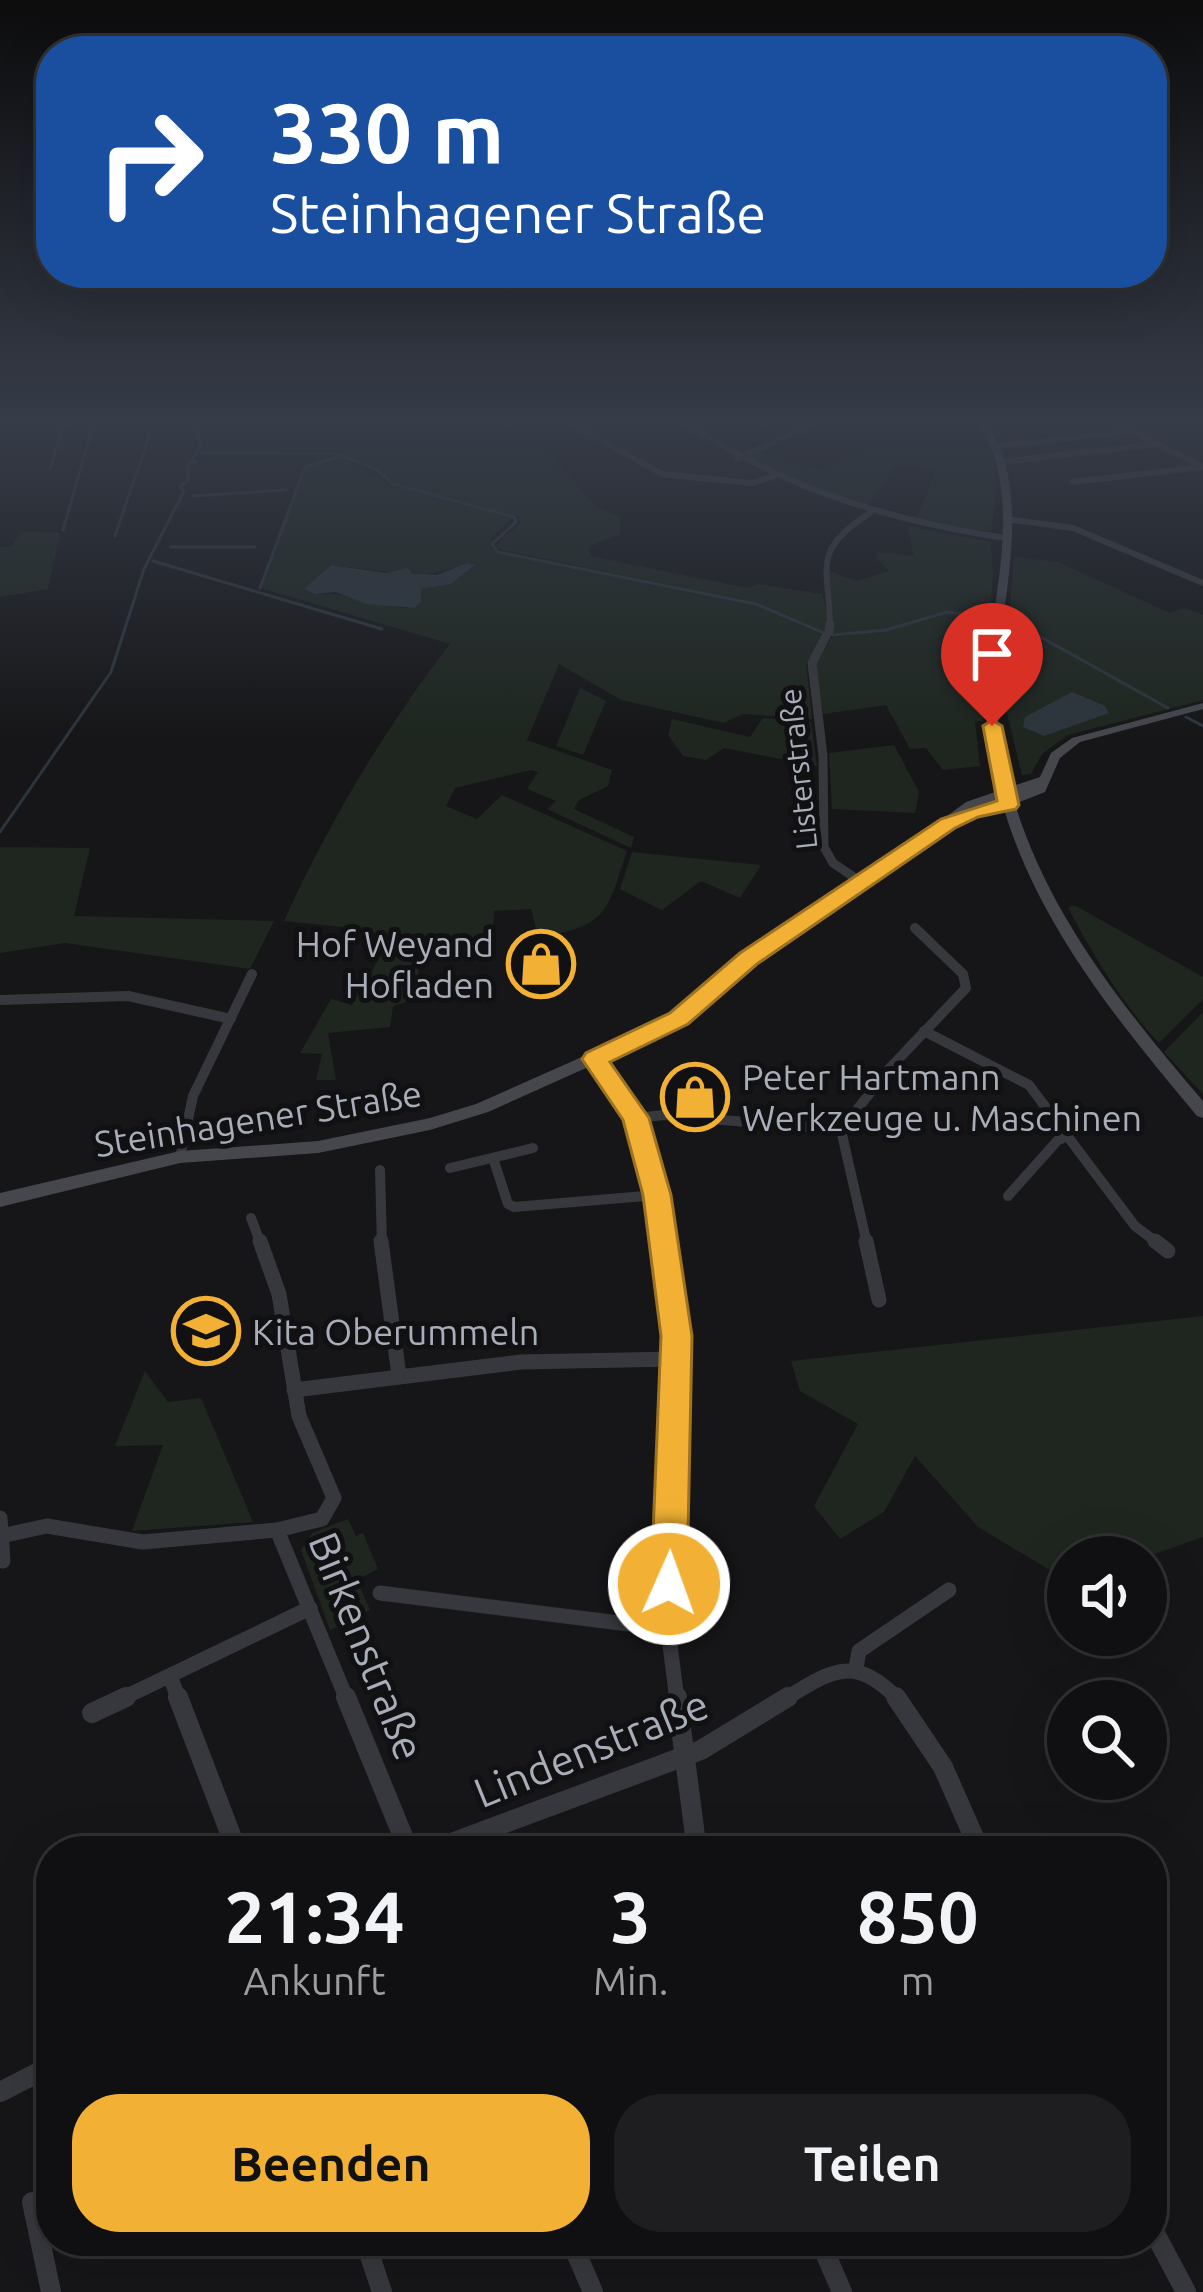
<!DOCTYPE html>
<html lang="de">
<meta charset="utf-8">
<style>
body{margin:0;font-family:Ubuntu,sans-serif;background:#1e1e20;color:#f1f3f6;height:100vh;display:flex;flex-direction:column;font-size:45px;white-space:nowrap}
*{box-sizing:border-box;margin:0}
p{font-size:39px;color:#9c9d9f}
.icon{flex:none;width:66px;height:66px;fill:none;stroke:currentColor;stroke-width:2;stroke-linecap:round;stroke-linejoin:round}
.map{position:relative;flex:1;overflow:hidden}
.side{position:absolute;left:36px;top:1836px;width:1131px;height:420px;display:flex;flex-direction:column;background:#101012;border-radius:48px;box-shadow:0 12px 48px #0002,0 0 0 3px #303032}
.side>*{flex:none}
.top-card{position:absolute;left:36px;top:36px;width:1131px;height:252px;border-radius:48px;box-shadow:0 12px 48px #0002,0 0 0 3px #303032;background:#1a4fa0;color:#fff;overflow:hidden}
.tools{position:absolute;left:1047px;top:1536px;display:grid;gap:24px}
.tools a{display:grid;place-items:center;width:120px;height:120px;border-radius:50%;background:#101012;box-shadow:0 12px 48px #0002,0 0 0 3px #303032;font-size:60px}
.pin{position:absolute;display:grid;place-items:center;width:102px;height:102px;color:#fff;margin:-123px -51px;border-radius:50% 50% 50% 0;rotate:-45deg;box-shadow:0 0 12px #0007}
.pin .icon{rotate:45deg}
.me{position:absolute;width:132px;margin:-66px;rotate:2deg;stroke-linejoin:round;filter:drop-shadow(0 0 9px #0008)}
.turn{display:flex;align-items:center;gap:42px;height:252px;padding:0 36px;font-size:54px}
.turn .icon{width:156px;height:156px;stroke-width:2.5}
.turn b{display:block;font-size:84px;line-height:102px}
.eta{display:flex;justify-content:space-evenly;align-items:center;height:204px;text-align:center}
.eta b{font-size:72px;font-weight:700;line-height:84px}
.button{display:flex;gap:24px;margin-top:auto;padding:24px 36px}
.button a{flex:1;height:138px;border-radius:48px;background:#f2b134;color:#111;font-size:48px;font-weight:700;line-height:138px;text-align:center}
.button a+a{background:#1e1e20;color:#f1f3f6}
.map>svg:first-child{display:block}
.green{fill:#1e261f;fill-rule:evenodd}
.water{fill:#2c353c}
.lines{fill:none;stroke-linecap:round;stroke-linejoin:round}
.stream{stroke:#2c353c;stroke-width:3}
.minor-far4{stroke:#37383d;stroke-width:6}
.minor-far3{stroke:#37383d;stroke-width:9}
.minor-far2{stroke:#37383d;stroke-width:10}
.minor-far1{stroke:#37383d;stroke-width:15}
.minor{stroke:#37383d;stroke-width:20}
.secondary{fill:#45474d;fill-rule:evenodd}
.route{fill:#f2b134;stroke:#9d7322;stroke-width:3}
.labels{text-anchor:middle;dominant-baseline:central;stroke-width:10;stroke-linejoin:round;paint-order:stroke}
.far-street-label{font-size:30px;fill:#a8adb8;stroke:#111113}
.poi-label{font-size:36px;fill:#a8adb8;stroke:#111113;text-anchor:start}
.street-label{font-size:36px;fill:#a8adb8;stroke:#111113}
.near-street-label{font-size:42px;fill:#a8adb8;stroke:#111113}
</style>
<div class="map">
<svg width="1203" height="2292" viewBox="0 0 1203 2292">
<rect width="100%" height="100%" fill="#161618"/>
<g class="green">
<polygon points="202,419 405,419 468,448 534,435 596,507 621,516 620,534 590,546 590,556 748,588 758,584 822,594 828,615 826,633 756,603 502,550 496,545 521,522 520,517 397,484 345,452 200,452"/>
<path d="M927,419H975C1003,461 997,484 991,531L950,529L917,518L936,470L896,465L866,508L747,459L759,452L820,470L896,432L916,437L931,430Z"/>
<path d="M340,457L391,485L512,518L491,538L490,547L497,553L757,605L823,635L806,664L812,719L743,714L724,723L621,700L559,664L527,740L612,770L608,786L579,800L574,809L634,837L631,848L547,809L556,801L527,789L538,772L531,770L455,788L446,806L477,819L502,795L627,851C606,915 607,926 538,937L531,909L494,911L492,944L417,952L420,998L393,1006L390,1027L328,1033L336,1080H316L322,1054L300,1053L331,999L352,1005L388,943L371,930L284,921C329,822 384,730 450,644L261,588L306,467ZM471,563L473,567L451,584L421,589V602L415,608C380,609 349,591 315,594V579L331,565L424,576Z"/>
<polygon points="907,526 991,542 993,574 983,721 975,721 980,766 943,770 926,748 910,749 886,705 823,714 815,663 832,637 848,635 833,633 827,570 857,581 889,571 876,558 878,552 914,556"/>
<polygon points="21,532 60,533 48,589 0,597 0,547 11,547"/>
<polygon points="1014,557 1058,562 1170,613 1185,608 1203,615 1203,700 1068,735 1042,754 1031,774 1022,775 1003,697"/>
<polygon points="580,688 606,701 583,755 556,746"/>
<polygon points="763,718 811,722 817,766 724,748 706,760 683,756 668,735 672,719 750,737"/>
<polygon points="894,745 919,792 915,813 832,809 829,753"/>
<polygon points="0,847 90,848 74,916 274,921 250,969 65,943 0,953"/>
<polygon points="632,852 761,865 740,898 701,881 662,910 620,889"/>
<path d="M1074,905L1203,977V999L1159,1043C1121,1003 1094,956 1068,908Z"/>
<polygon points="1203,1012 1203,1094 1164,1052"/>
<polygon points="1203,1316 1203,1537 1146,1557 1068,1557 1067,1586 1060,1576 978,1527 915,1456 884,1512 840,1539 814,1506 858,1424 800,1391 791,1361"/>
<polygon points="145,1371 168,1402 201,1398 253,1522 132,1531 163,1445 115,1446"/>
<polygon points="348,1519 356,1536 363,1533 378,1569 362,1577 361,1590 370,1610 330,1630 301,1550 312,1533"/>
</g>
<g class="water">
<polygon points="467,563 475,565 451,584 421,589 421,602 415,608 366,604 336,592 315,594 304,589 331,565 387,573 408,568 412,574 437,575"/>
<polygon points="1072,692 1105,706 1109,713 1044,736 1023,727 1025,717"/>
</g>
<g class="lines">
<g class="stream">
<polyline points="198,453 339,454 377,470 393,484 514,517 516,522 492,544 498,552 756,604 824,633"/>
<polyline points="50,469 65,419"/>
<polyline points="193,496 286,490"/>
<polyline points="63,530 95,419"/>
<polyline points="115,536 155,419"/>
<polyline points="171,547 255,547"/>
<polyline points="153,561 382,629"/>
<polyline points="260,588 305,467 340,456"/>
<polyline points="1012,621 1168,708"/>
<polyline points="833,635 886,630 947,612 984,617"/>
<polyline points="1186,717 1203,726"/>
<polyline points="0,832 111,672 144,569 184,491 180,486 188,481 188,464 198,462 192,460 201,445 196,429 199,419"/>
</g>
<g class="minor-far4">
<path d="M680,419C780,487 886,520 1005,538"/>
<polyline points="1121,419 1144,438 1202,466"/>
<polyline points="570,423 662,474 752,483 774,476"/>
<polyline points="997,446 1135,431"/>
<polyline points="737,459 822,419"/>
<polyline points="1002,462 1157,444"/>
<polyline points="1072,482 1203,467"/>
<polyline points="1006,519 1073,528 1203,583"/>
<path d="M830,627C830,568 809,552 870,513"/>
</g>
<g class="minor-far3">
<polyline points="829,632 830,624"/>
<polyline points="826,636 812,663 823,756 824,847 833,863 864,884"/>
</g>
<g class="minor-far2">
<polyline points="0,1000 128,996 231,1019"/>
<polyline points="924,1031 1029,1085 1135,1226 1159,1244"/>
<polyline points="594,1059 636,1118 657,1195 664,1244"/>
<polyline points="636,1118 664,1115 841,1130"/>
<polyline points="841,1130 888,1070 966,988 963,974 915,928"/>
<polyline points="841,1130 867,1244"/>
<polyline points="180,1157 193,1096 252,974"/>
<polyline points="493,1158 508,1204 514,1207 657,1195"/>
<polyline points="450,1168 533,1148"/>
<polyline points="380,1170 382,1244"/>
<polyline points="1008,1196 1058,1140 1068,1136"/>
<polyline points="251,1218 261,1244"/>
</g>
<g class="minor-far1">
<polyline points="260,1241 279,1294 299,1416 334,1498 322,1519 277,1530"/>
<polyline points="381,1241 399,1376"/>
<polyline points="663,1241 676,1336 668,1629 677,1700"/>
<polyline points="866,1241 879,1300"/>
<polyline points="1155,1241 1168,1251"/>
<polyline points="294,1390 521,1362 676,1359"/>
<polyline points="0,1518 3,1561"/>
<polyline points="1,1536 47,1526 143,1542 277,1530 347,1700"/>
<polyline points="380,1593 668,1629"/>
<polyline points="856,1668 859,1651 949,1590"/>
<polyline points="170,1676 179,1700"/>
<polyline points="119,1700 310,1608"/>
<path d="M783,1700C831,1671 853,1653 899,1700"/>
</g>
<g class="minor">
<polyline points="178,1697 237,1851"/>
<polyline points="346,1697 409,1851"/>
<polyline points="677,1697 697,1851"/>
<polyline points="896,1697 943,1767 980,1851"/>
<polyline points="92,1713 126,1697"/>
<polyline points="430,1851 701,1750 788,1697"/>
<polyline points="0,2092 51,2066"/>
<polyline points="32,2202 51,2292"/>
<polyline points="1152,2228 1186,2292"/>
<polyline points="365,2241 382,2292"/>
<polyline points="571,2241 593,2292"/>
<polyline points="820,2241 842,2292"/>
</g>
<path class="secondary" d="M977,419H985C991,430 998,442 1002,453C1023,515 1006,585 1000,648C996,695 996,742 1010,787L1040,777L1051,753L1072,738L1203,703V709L1080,742L1060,758L1045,792L1015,804C1050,918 1127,1012 1203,1101V1118L1197,1116C1120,1024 1039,926 1004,809L994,806L1001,801V799L974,808L869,887L753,962L673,1029L488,1112L430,1130L318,1153L180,1163L0,1207V1193L180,1151L318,1141L430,1118L476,1104L663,1021L743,956L859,881L966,802L998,791C984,744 984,694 990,645C997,583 1014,514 993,453C989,441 982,430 977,419Z"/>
</g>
<linearGradient id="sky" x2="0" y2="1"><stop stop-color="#0c0c0d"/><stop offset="0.57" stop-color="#363c48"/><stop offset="1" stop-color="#363c48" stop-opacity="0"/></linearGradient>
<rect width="1203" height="740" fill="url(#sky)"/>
<polygon class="route" points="992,720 1002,726 1019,805 1016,809 978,817 955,828 757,964 688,1024 610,1062 649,1118 671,1195 692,1336 687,1584 682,1596 669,1601 656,1596 651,1584 661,1336 643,1195 623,1120 582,1059 586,1053 670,1013 740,953 941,819 997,801 983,726"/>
<defs>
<g id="shop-ring" transform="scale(3.45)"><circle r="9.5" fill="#111113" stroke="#f2b134" stroke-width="1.5"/><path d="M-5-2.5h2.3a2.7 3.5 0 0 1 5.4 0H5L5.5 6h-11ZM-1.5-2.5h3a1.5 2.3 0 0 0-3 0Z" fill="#f2b134"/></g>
<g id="school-ring" transform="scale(3.45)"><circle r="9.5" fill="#111113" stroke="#f2b134" stroke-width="1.5"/><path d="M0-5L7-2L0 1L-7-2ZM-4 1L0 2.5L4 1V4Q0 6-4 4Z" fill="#f2b134"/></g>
</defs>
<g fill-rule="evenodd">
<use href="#shop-ring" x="541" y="964"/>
<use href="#shop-ring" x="695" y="1097"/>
<use href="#school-ring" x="206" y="1331"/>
</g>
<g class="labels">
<g class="far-street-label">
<text transform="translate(798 769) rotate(-96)">Listerstraße</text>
</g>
<g class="poi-label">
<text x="494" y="943" text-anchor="end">Hof Weyand<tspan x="494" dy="41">Hofladen</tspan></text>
<text x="742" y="1076">Peter Hartmann<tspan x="742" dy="41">Werkzeuge u. Maschinen</tspan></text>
<text x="252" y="1331">Kita Oberummeln</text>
</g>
<g class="street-label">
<text transform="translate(258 1118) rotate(-9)">Steinhagener Straße</text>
</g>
<g class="near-street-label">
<text transform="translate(367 1646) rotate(68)">Birkenstraße</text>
<text transform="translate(591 1748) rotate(-22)">Lindenstraße</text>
</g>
</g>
</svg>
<div class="tools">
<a><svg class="icon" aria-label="sound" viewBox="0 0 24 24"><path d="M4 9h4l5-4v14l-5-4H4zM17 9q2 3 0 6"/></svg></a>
<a><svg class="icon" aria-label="search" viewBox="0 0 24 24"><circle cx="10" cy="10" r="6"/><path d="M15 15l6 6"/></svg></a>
</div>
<div class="pin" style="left:992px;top:726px;background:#d93025"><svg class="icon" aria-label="arrive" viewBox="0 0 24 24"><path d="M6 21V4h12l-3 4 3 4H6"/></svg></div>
<svg class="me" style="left:669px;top:1584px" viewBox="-20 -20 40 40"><circle r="17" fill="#f2b134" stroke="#fff" stroke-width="3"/><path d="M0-11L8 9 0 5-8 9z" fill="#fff"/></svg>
<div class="top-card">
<div class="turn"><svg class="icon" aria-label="right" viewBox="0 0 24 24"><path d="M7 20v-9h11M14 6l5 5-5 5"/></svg><div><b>330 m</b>Steinhagener Straße</div></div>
</div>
<section class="side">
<div class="eta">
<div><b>21:34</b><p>Ankunft</p></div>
<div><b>3</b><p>Min.</p></div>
<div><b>850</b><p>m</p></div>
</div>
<div class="button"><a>Beenden</a><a>Teilen</a></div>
</section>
</div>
